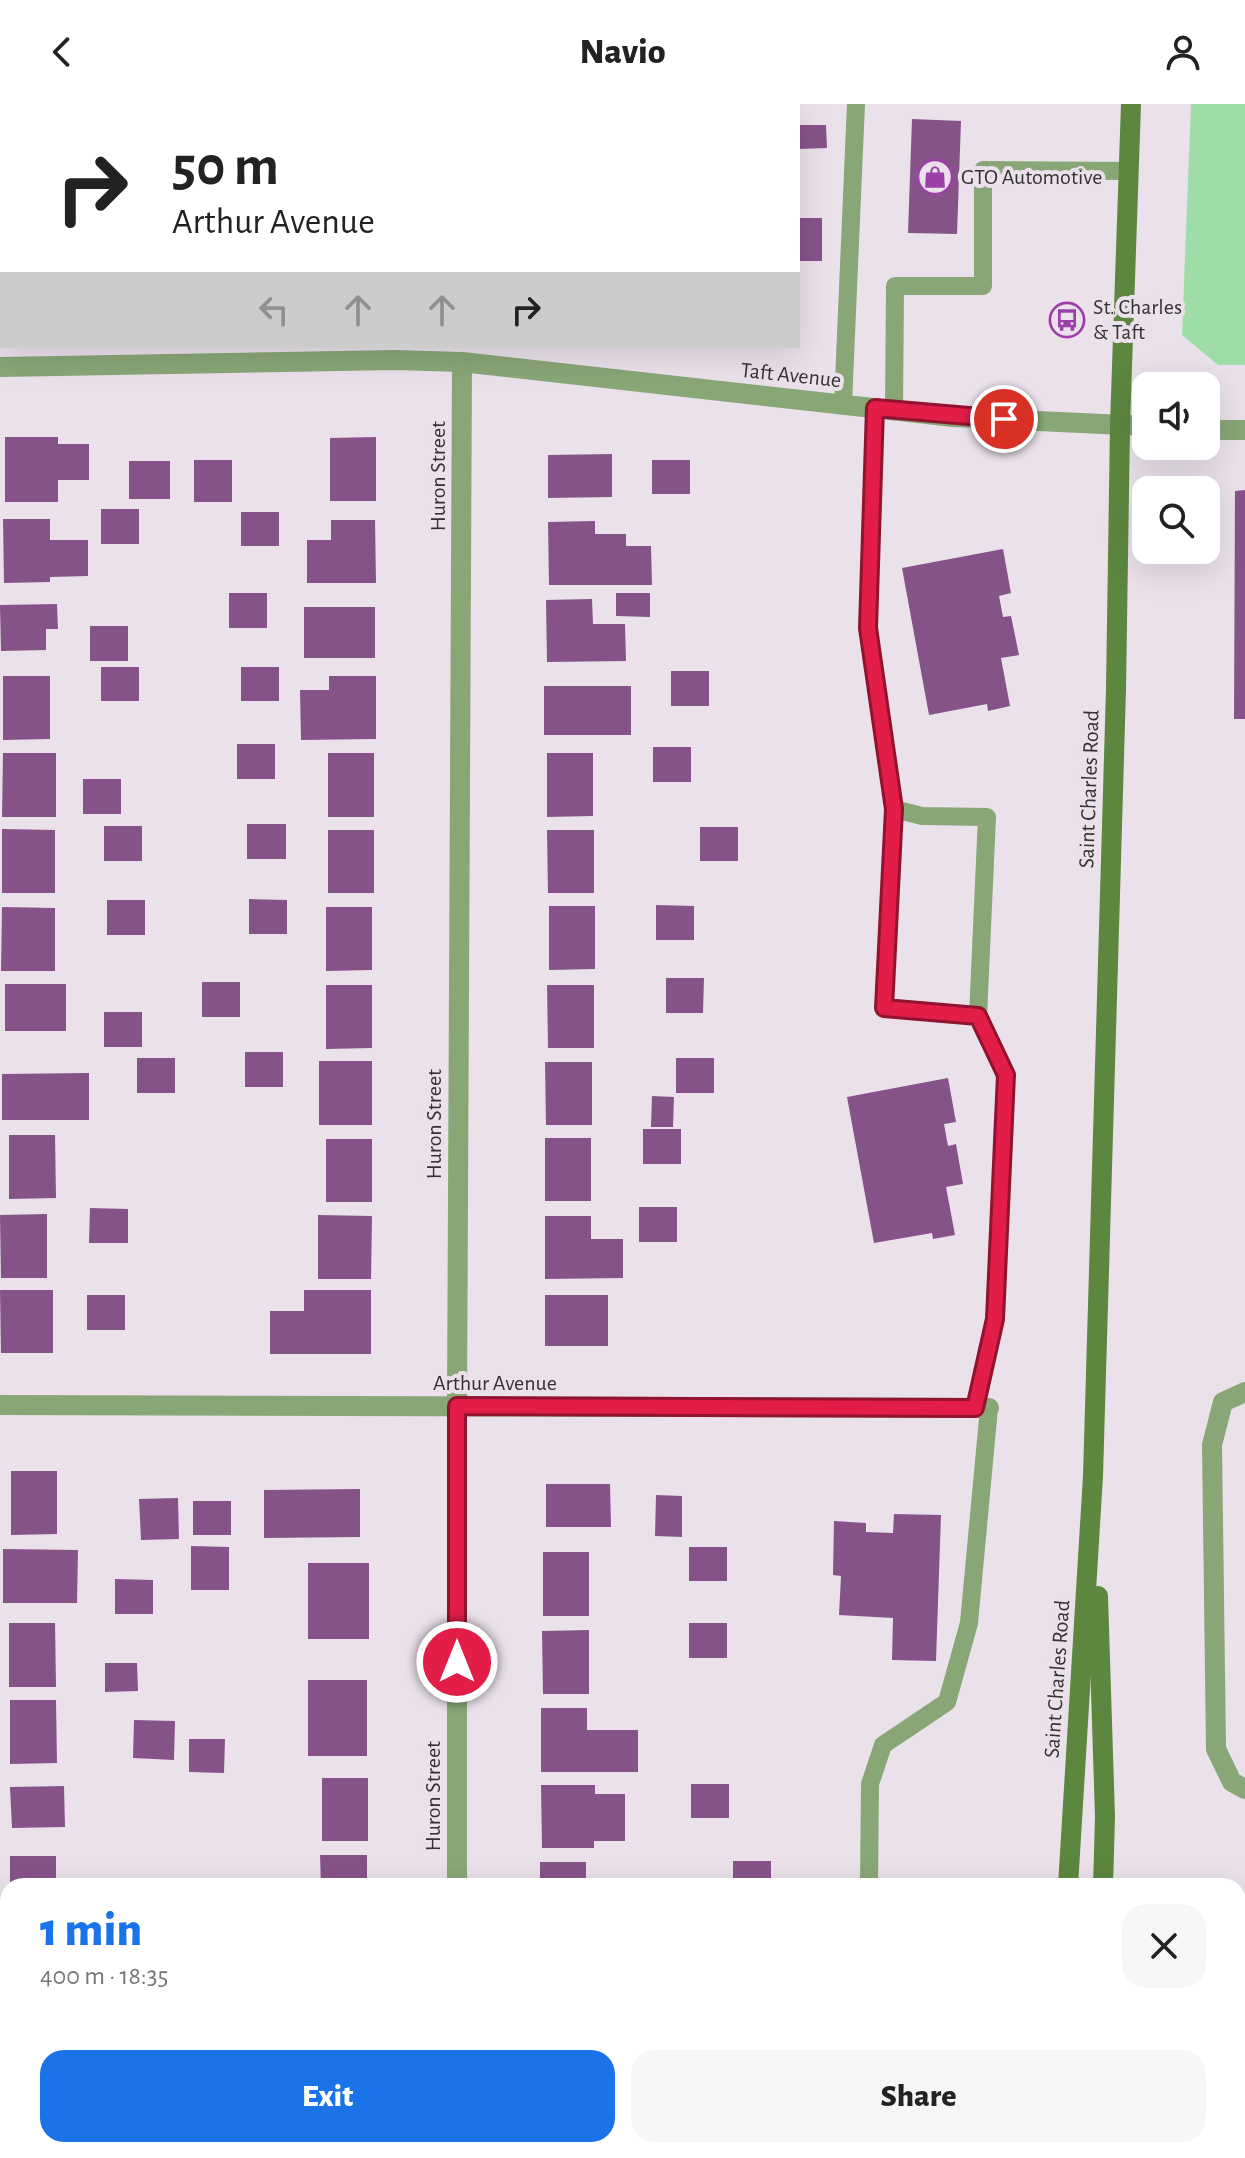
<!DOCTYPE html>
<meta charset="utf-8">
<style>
body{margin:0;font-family:"Alegreya Sans",sans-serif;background:#f6f6f6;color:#222;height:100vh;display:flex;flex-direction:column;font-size:30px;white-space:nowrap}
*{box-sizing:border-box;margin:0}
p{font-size:26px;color:#767676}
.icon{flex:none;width:44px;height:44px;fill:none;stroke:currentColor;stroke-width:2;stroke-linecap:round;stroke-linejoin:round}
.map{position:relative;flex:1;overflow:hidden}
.drawer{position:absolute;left:0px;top:1774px;width:1246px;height:280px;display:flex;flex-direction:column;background:#fff;border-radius:24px 24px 0 0;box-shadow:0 8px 32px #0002}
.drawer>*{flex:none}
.hud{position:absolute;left:0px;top:0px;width:800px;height:244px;box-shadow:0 8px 32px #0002;background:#fff;color:#222;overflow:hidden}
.buttons{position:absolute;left:1132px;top:268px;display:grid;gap:16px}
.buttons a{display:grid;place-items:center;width:88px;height:88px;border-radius:16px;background:#fff;box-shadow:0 8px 32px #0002;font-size:40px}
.pin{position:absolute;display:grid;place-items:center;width:68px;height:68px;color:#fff;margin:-34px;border:4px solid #fff;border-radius:50%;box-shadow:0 2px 8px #0007}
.me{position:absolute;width:88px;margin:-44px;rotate:0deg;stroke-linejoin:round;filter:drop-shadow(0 0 6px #0008)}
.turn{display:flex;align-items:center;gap:28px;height:168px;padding:0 40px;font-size:36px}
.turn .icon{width:104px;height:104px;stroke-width:2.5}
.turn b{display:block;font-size:56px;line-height:68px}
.lanes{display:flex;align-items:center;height:76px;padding:0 40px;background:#0003;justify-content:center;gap:40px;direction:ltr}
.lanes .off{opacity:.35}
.round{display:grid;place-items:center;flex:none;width:84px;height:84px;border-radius:24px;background:#f6f6f6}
.overview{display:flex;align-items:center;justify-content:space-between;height:136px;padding:0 40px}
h1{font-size:48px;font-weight:800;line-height:60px;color:#1a73e8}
.button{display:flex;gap:16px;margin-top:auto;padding:16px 40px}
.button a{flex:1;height:92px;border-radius:24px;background:#1a73e8;color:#fff;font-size:32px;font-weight:800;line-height:92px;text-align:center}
.button a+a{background:#f6f6f6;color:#222}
header{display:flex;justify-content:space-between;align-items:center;height:104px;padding:0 40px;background:#fff;font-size:36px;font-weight:800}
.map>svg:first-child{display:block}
.green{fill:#9edda8}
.building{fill:#865389}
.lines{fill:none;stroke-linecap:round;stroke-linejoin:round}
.service{stroke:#89a677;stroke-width:18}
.minor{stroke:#89a677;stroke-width:20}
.secondary{stroke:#5d863f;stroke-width:20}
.motorway{stroke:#335518;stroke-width:24}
.route-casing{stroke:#92132f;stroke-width:20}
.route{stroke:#e11d48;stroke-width:14}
.labels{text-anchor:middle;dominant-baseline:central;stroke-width:8;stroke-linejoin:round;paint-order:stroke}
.poi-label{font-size:22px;fill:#353135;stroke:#eae1ea;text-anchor:start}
.street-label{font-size:22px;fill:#353135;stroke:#eae1ea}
</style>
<header><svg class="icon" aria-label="back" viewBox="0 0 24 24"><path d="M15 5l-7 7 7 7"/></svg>Navio<svg class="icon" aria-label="person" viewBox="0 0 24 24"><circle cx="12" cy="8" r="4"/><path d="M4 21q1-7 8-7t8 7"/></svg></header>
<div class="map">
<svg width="1245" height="2054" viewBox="0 0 1245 2054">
<rect width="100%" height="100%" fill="#eae1ea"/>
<polygon class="green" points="1191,0 1245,0 1245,261 1218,261 1182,231"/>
<g class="building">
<polygon points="912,15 961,17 957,130 908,129"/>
<polygon points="798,21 826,21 827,44 798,45"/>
<rect x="798" y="114" width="24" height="43"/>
<polygon points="5,333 58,333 58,340 89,340 89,376 58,376 58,398 5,398"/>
<polygon points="376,333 376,397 330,397 330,334"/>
<polygon points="612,350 612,393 548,394 548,351"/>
<rect x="194" y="356" width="38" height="42"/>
<rect x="652" y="356" width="38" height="34"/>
<rect x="129" y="357" width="41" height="38"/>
<polygon points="1245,386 1245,615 1234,615 1235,387"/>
<rect x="101" y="405" width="38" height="35"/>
<rect x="241" y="408" width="38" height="34"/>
<polygon points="3,415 50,415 50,436 88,436 88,472 50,473 50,478 4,479"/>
<polygon points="331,416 375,416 376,479 307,479 307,436 331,436"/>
<polygon points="595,417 595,430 626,430 626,442 651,442 652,481 549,481 548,418"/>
<polygon points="1003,445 1011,489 999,492 1003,513 1011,512 1019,551 1001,554 1010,602 988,607 987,600 929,611 902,464"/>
<rect x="229" y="489" width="38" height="35"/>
<polygon points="616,489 650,489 650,513 616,512"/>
<polygon points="592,495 593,520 625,520 626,557 547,558 546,496"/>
<polygon points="57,500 58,525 46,525 46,546 1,547 0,501"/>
<rect x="304" y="503" width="71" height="51"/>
<rect x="90" y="522" width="38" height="35"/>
<rect x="101" y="563" width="38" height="34"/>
<rect x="241" y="563" width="38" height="34"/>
<rect x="671" y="567" width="38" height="35"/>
<polygon points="3,572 50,572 50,635 3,636"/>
<polygon points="329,572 376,572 376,635 301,636 300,586 329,586"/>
<rect x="544" y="582" width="87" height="49"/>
<rect x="237" y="640" width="38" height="35"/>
<rect x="653" y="643" width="38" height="35"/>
<polygon points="3,649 56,649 56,713 2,713"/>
<rect x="328" y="649" width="46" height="64"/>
<polygon points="547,649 593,649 593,712 547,713"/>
<rect x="83" y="675" width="38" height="35"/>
<rect x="247" y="720" width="39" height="35"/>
<rect x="104" y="722" width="38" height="35"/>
<rect x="700" y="723" width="38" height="34"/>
<polygon points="2,725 55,726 55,789 2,789"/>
<rect x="328" y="726" width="46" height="63"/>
<polygon points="547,726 594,726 594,789 548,789"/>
<polygon points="249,795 287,796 287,830 249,830"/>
<rect x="107" y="796" width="38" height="35"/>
<polygon points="656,801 694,802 694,836 656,836"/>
<polygon points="549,802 595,802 595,865 549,866"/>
<polygon points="2,803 55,804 55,867 1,867"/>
<polygon points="326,803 372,803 372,866 326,867"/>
<polygon points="666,874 704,874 703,909 666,909"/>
<rect x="202" y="878" width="38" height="35"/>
<rect x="5" y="880" width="61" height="47"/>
<polygon points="326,881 372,881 372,944 326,945"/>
<polygon points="547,881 594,881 594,944 548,944"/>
<rect x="104" y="908" width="38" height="35"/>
<rect x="245" y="948" width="38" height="35"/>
<rect x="137" y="954" width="38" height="35"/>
<rect x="676" y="954" width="38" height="35"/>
<rect x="319" y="957" width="53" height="64"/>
<polygon points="545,958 592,958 592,1021 546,1021"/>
<polygon points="89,969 89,1016 2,1016 2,970"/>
<polygon points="948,974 956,1018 944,1020 948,1042 956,1040 963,1080 946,1083 955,1131 933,1135 932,1129 874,1139 847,993"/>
<polygon points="652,992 674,993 673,1023 651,1023"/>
<rect x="643" y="1025" width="38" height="35"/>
<polygon points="9,1031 55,1031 56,1094 9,1095"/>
<rect x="545" y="1034" width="46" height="63"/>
<rect x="326" y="1035" width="46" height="63"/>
<rect x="639" y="1103" width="38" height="35"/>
<polygon points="90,1104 128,1105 128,1139 89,1139"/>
<polygon points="47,1110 47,1174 1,1174 0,1111"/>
<polygon points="318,1111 372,1112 371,1175 318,1175"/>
<polygon points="545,1112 591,1112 591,1135 623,1135 623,1174 545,1175"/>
<polygon points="0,1186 53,1186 53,1249 1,1249"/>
<polygon points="304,1186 371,1186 371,1250 270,1250 270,1207 304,1207"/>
<rect x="87" y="1191" width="38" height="35"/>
<rect x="545" y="1191" width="63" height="51"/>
<polygon points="11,1367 57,1367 57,1430 11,1431"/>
<polygon points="546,1380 610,1380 611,1423 546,1423"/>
<polygon points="360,1385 360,1433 264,1434 264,1386"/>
<polygon points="656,1391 682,1392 682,1433 655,1432"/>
<polygon points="178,1394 179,1435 141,1436 139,1395"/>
<rect x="193" y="1397" width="38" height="34"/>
<polygon points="894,1410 941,1411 936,1557 892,1556 893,1514 839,1511 841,1472 833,1471 834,1417 866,1419 866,1428 893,1429"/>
<polygon points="191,1442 229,1443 229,1486 191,1486"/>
<rect x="689" y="1443" width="38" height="34"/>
<polygon points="3,1445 78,1446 77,1499 3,1499"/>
<rect x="543" y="1448" width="46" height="64"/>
<rect x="308" y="1459" width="61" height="76"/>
<polygon points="115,1475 153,1476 153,1510 115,1510"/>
<polygon points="9,1519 55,1519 56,1583 9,1583"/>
<rect x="689" y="1519" width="38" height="35"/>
<polygon points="589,1526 589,1590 543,1590 542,1527"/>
<polygon points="105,1559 137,1559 138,1587 105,1588"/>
<rect x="308" y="1576" width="59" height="76"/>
<polygon points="10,1596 56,1596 57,1659 10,1660"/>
<polygon points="541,1604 587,1604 587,1626 638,1626 638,1668 541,1668"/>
<polygon points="134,1616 175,1617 174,1656 133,1654"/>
<polygon points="189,1635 225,1635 224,1669 189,1668"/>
<rect x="322" y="1674" width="46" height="63"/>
<rect x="691" y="1680" width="38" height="34"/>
<polygon points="541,1681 595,1681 595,1690 625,1690 625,1737 594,1737 594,1744 542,1744"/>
<polygon points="64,1682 65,1723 12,1724 10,1683"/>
<polygon points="320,1751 367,1751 367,1782 321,1782"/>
<rect x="10" y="1752" width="46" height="30"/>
<rect x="733" y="1757" width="38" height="25"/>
<rect x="540" y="1758" width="46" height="24"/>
</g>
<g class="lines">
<g class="service">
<polyline points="843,300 856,0"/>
<polyline points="875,304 868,524 894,705 922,712 987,713 978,912 1006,971 995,1215 975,1304"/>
<polyline points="894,306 895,182 983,182 983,66 1129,67"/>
<polyline points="894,705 884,904 978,912"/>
<polyline points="869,1782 870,1680 883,1641 947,1598 969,1519 989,1304"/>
</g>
<g class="minor">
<polyline points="397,2 397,0"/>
<polyline points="0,263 395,256 462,258 953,313 1146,322"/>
<polyline points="1206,326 1245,326"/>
<polyline points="1245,1288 1223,1298 1212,1341 1216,1645 1232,1678 1245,1685"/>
<polyline points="0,1301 989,1304"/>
<polyline points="457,1782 457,1302 462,258"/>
</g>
<g class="secondary">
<polyline points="1098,1492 1105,1713 1103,1782"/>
<polyline points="1068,1782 1093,1372 1116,585 1120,321 1131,0"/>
<polyline points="1052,2054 1052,2046"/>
</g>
<polyline class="motorway" points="1104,2046 1105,2054"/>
</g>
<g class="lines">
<g class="route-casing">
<polyline id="route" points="457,1558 457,1302 975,1304 995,1215 1006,971 978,912 884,904 894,705 868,524 875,304 1004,315"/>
</g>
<use href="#route" class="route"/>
</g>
<defs>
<g id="shop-ring" transform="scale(1.8)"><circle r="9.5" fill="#eae1ea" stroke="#9d3fa9" stroke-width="1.5"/><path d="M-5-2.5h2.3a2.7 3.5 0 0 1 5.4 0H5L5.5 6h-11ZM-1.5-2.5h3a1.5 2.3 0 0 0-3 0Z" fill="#9d3fa9"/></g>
<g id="bus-ring" transform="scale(1.8)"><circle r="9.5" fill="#eae1ea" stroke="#9d3fa9" stroke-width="1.5"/><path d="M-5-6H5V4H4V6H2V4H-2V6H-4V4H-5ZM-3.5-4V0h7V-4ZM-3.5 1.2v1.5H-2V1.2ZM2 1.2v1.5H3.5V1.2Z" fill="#9d3fa9"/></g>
</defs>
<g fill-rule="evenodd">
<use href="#shop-ring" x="935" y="73"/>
<use href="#bus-ring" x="1067" y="216"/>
</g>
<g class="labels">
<g class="poi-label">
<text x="961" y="73">GTO Automotive</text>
<text x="1093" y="203">St. Charles<tspan x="1093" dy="25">&amp; Taft</tspan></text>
</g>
<g class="street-label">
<text transform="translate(791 271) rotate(6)">Taft Avenue</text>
<text transform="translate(438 372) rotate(-90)">Huron Street</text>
<text transform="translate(1089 685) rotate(-88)">Saint Charles Road</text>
<text transform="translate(434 1020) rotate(-90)">Huron Street</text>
<text x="495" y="1279">Arthur Avenue</text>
<text transform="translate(1057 1575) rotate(-86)">Saint Charles Road</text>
<text transform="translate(433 1692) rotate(-90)">Huron Street</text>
</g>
</g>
</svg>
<div class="buttons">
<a><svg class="icon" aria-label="sound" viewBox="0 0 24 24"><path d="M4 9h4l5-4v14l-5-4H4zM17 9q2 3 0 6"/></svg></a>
<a><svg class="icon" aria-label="search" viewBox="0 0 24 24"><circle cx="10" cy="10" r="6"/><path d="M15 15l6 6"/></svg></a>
</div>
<div class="pin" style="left:1004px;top:315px;background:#d93025"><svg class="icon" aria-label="arrive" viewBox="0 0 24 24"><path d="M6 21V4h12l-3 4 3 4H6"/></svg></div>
<svg class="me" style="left:457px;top:1558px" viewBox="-20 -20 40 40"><circle r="17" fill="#e11d48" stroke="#fff" stroke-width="3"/><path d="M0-11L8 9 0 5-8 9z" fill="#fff"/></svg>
<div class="hud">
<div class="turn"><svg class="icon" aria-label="right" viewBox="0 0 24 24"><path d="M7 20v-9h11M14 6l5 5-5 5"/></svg><div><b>50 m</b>Arthur Avenue</div></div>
<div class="lanes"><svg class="icon off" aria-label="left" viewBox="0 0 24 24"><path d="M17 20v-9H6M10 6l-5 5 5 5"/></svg><svg class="icon off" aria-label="ahead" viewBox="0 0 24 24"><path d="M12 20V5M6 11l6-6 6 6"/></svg><svg class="icon off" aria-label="ahead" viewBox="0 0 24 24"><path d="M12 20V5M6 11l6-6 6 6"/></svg><svg class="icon" aria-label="right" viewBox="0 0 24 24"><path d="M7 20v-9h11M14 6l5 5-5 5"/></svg></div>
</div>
<section class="drawer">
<div class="overview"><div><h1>1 min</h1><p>400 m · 18:35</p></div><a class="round"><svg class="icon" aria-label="close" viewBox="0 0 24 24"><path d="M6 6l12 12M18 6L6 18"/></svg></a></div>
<div class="button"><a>Exit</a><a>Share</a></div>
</section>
</div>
